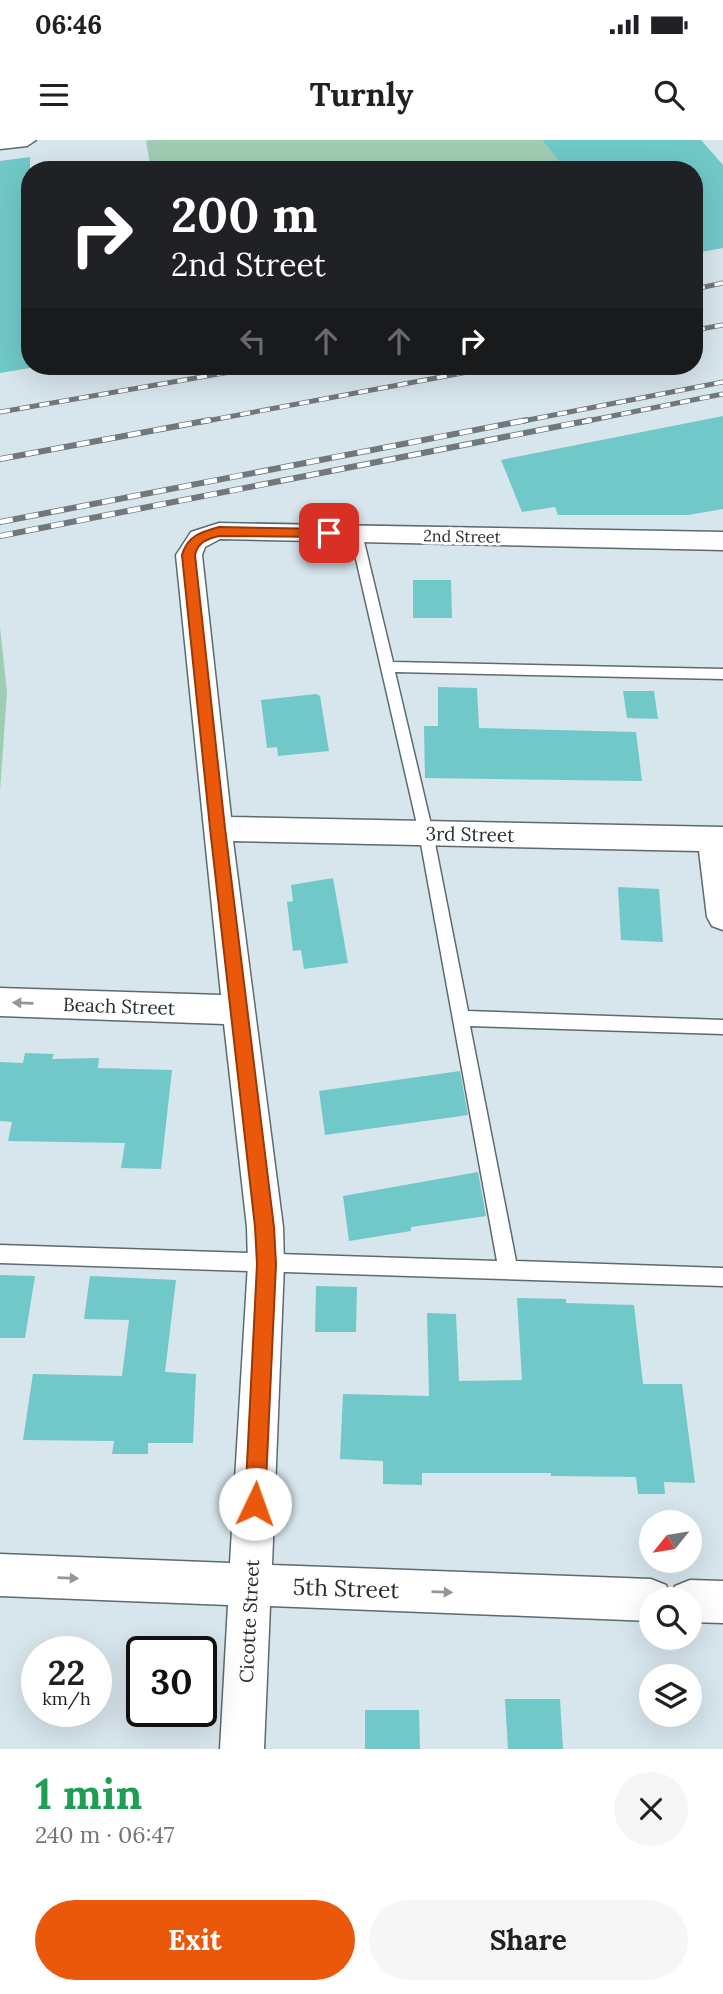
<!DOCTYPE html>
<meta charset="utf-8">
<style>
body{margin:0;font-family:Lora,serif;background:#f6f6f6;color:#202124;height:100vh;display:flex;flex-direction:column;font-size:26px;white-space:nowrap}
*{box-sizing:border-box;margin:0}
p{font-size:23px;color:#757577}
.icon{flex:none;width:38px;height:38px;fill:none;stroke:currentColor;stroke-width:2;stroke-linecap:round;stroke-linejoin:round}
.map{position:relative;height:1609px;overflow:hidden}
.sheet{display:flex;flex-direction:column;background:#fff;flex:1}
.sheet>*{flex:none}
.top-card{position:absolute;left:21px;top:21px;width:682px;height:214px;border-radius:28px;box-shadow:0 7px 28px #0002;background:#202124;color:#fff;overflow:hidden}
.needle{width:46px;rotate:240deg}
.controls{position:absolute;left:639px;top:1370px;display:grid;gap:14px}
.controls a{display:grid;place-items:center;width:63px;height:63px;border-radius:50%;background:#fff;box-shadow:0 7px 28px #0002;font-size:35px}
.speed{position:absolute;left:21px;top:1496px;display:flex;gap:14px;font-size:35px;font-weight:700;text-align:center}
.speed>*{display:grid;place-content:center;width:91px;height:91px;border-radius:50%;background:#fff;box-shadow:0 7px 28px #0002;line-height:1}
.speed small{font-size:18px;font-weight:400}
.speed .limit{border:4px solid #111;border-radius:10px;background:#fff;color:#111}
.pin{position:absolute;display:grid;place-items:center;width:60px;height:60px;color:#fff;margin:-30px;border-radius:14px;box-shadow:0 4px 10px #0006}
.me{position:absolute;width:77px;margin:-38px;rotate:3deg;stroke-linejoin:round;filter:drop-shadow(0 0 5px #0008)}
.turn{display:flex;align-items:center;gap:24px;height:147px;padding:0 35px;font-size:32px}
.turn .icon{width:91px;height:91px;stroke-width:2.5}
.turn b{display:block;font-size:49px;line-height:60px}
.lanes{display:flex;align-items:center;height:66px;padding:0 35px;background:#0003;justify-content:center;gap:35px;direction:ltr}
.lanes .off{opacity:.35}
.round{display:grid;place-items:center;flex:none;width:74px;height:74px;border-radius:37px;background:#f6f6f6}
.overview{display:flex;align-items:center;justify-content:space-between;height:119px;padding:0 35px}
h1{font-size:42px;font-weight:700;line-height:52px;color:#1e9e55}
.cta{display:flex;gap:14px;margin-top:auto;padding:14px 35px}
.cta a{flex:1;height:80px;border-radius:42px;background:#ea580c;color:#fff;font-size:28px;font-weight:700;line-height:80px;text-align:center}
.cta a+a{background:#f6f6f6;color:#202124}
.status{display:flex;justify-content:space-between;align-items:center;height:49px;padding:0 35px;background:#fff;direction:ltr}
.status svg{height:19px;fill:currentColor}
header{display:flex;justify-content:space-between;align-items:center;height:91px;padding:0 35px;background:#fff;font-size:32px;font-weight:700}
.map>svg:first-child{display:block}
.green{fill:#9fcdb3}
.building{fill:#71c8c8}
.lines{fill:none;stroke-linecap:round;stroke-linejoin:round}
.service-casing{stroke:#5d6a70;stroke-width:3}
.minor-casing{stroke:#5d6a70;stroke-width:3}
.service{fill:#fff;fill-rule:evenodd}
.minor{fill:#fff;fill-rule:evenodd}
.rail-far1-casing{stroke:#6f787d;stroke-width:5}
.rail-casing{stroke:#6f787d;stroke-width:6}
.rail-far1{stroke:#fff;stroke-width:3.5;stroke-dasharray:10;stroke-linecap:butt}
.rail{stroke:#fff;stroke-width:4.5;stroke-dasharray:13;stroke-linecap:butt}
.oneway{fill:#949698}
.route{fill:#ea580c;stroke:#983908;stroke-width:2}
.labels{text-anchor:middle;dominant-baseline:central;stroke-width:6;stroke-linejoin:round;paint-order:stroke}
.far-street-label{font-size:16px;fill:#292e31;stroke:#fff}
.street-label{font-size:19px;fill:#292e31;stroke:#fff}
.near-street-label{font-size:23px;fill:#292e31;stroke:#fff}
</style>
<div class="status"><b>06:46</b><svg viewBox="0 0 49 12"><path d="M0 12V9h3v3zM5 12V6h3v6zM10 12V3h3v9zM15 12V0h3v12zM26 1h20v11H26zM47 4h2v5h-2z"/></svg></div>
<header><svg class="icon" aria-label="menu" viewBox="0 0 24 24"><path d="M4 6h16M4 12h16M4 18h16"/></svg>Turnly<svg class="icon" aria-label="search" viewBox="0 0 24 24"><circle cx="10" cy="10" r="6"/><path d="M15 15l6 6"/></svg></header>
<div class="map">
<svg width="723" height="1609" viewBox="0 0 723 1609">
<rect width="100%" height="100%" fill="#d7e5ec"/>
<g class="green">
<polygon points="149,0 542,0 566,30 151,30 146,1"/>
<polygon points="0,487 7,552 0,652"/>
</g>
<g class="building">
<polygon points="542,0 701,0 723,25 723,108 695,113 695,30 566,30"/>
<polygon points="30,17 30,228 0,233 0,21"/>
<polygon points="723,276 723,369 688,375 558,375 555,367 522,372 501,320"/>
<polygon points="413,440 451,440 452,478 413,478"/>
<polygon points="438,547 477,548 479,588 636,592 642,641 425,638 424,586 438,586"/>
<polygon points="623,551 654,551 658,579 627,578"/>
<polygon points="316,554 320,556 329,611 278,616 277,607 267,608 261,560"/>
<polygon points="333,738 348,823 304,829 301,810 293,811 287,762 293,761 291,745"/>
<polygon points="618,747 659,749 663,802 621,800"/>
<polygon points="25,913 54,914 52,919 99,918 98,928 172,930 161,1029 121,1028 125,1003 8,1001 12,982 0,981 0,922 23,923"/>
<polygon points="460,931 468,975 325,995 319,951"/>
<polygon points="478,1032 486,1076 411,1087 411,1091 349,1101 343,1056"/>
<polygon points="0,1135 35,1136 25,1198 0,1198"/>
<polygon points="90,1136 176,1140 165,1232 196,1234 193,1303 148,1303 148,1314 112,1314 114,1301 23,1300 33,1234 122,1236 129,1180 84,1179"/>
<polygon points="316,1146 357,1147 356,1192 315,1192"/>
<polygon points="517,1158 566,1159 566,1163 634,1165 643,1244 682,1244 695,1343 664,1342 665,1354 638,1354 636,1337 551,1336 551,1333 422,1333 422,1345 383,1344 383,1321 340,1319 343,1254 429,1256 427,1173 456,1174 459,1241 522,1240"/>
<polygon points="505,1559 560,1559 563,1609 508,1609"/>
<polygon points="365,1570 419,1570 420,1609 365,1609"/>
</g>
<g class="lines">
<g class="service-casing">
<polygon id="service" points="356,389 362,393 393,522 723,529 723,539 395,532 433,693 468,871 723,880 723,894 470,886 516,1121 723,1128 723,1146 0,1123 0,1105 497,1121 419,693 350,393"/>
</g>
<g class="minor-casing">
<g id="minor">
<polygon points="0,0 36,0 27,6 0,9"/>
<polygon points="219,383 723,392 723,410 220,399 205,407 202,415 231,677 723,687 723,790 712,786 707,777 699,711 233,701 283,1087 284,1124 272,1425 651,1439 666,1445 671,1457 675,1446 690,1440 723,1441 723,1483 690,1482 690,1460 651,1460 651,1481 270,1466 264,1609 220,1609 228,1465 0,1456 0,1414 230,1423 248,1124 247,1087 224,884 0,876 0,848 221,855 176,415 191,392"/>
</g>
</g>
<use href="#service" class="service"/>
<use href="#minor" class="minor"/>
<g class="rail-far1-casing">
<g id="rail-far1">
<polyline points="695,149 723,143"/>
<polyline points="695,190 723,185"/>
<polyline points="0,272 265,226"/>
<polyline points="201,282 500,226"/>
<polyline points="518,282 723,242"/>
<polyline points="582,282 723,254"/>
</g>
</g>
<g class="rail-casing">
<g id="rail">
<polyline points="0,319 210,280"/>
<polyline points="0,382 527,280"/>
<polyline points="0,396 591,280"/>
</g>
</g>
<use href="#rail-far1" class="rail-far1"/>
<use href="#rail" class="rail"/>
</g>
<defs><path id="oneway-solid" d="M-6-.8H1V-3.2L6.5 0L1 3.2V.8H-6Z" transform="scale(1.75)"/></defs>
<g class="oneway">
<use href="#oneway-solid" transform="translate(23 863) rotate(-178)"/>
<use href="#oneway-solid" transform="translate(68 1438) rotate(2)"/>
<use href="#oneway-solid" transform="translate(442 1452) rotate(2)"/>
</g>
<path class="route" d="M219,387L329,389L335,393L329,397L219,396C207,399 198,402 195,415L225,688L274,1087L276,1124L265,1364L262,1372L255,1375L248,1372L245,1364L257,1124L255,1087L210,688L182,415C187,396 201,392 219,387Z"/>
<g class="labels">
<g class="far-street-label">
<text transform="translate(462 396) rotate(1)">2nd Street</text>
</g>
<g class="street-label">
<text transform="translate(470 694) rotate(1)">3rd Street</text>
<text transform="translate(119 866) rotate(2)">Beach Street</text>
<text transform="translate(249 1481) rotate(-87)">Cicotte Street</text>
</g>
<g class="near-street-label">
<text transform="translate(346 1448) rotate(2)">5th Street</text>
</g>
</g>
</svg>
<div class="controls">
<a><svg class="needle" viewBox="-14 -14 28 28"><path d="M0-13l5 13h-10z" fill="#e53935"/><path d="M0 13l5-13h-10z" fill="#757577"/></svg></a>
<a><svg class="icon" aria-label="search" viewBox="0 0 24 24"><circle cx="10" cy="10" r="6"/><path d="M15 15l6 6"/></svg></a>
<a><svg class="icon" aria-label="layers" viewBox="0 0 24 24"><path d="M12 4l9 5-9 5-9-5zM3 14l9 5 9-5"/></svg></a>
</div>
<div class="speed"><div>22<small>km/h</small></div><div class="limit">30</div></div>
<div class="pin" style="left:329px;top:393px;background:#d93025"><svg class="icon" aria-label="arrive" viewBox="0 0 24 24"><path d="M6 21V4h12l-3 4 3 4H6"/></svg></div>
<svg class="me" style="left:255px;top:1364px" viewBox="-20 -20 40 40"><circle r="19" fill="#fff"/><path d="M0-13L10 11 0 6-10 11z" fill="#ea580c"/></svg>
<div class="top-card">
<div class="turn"><svg class="icon" aria-label="right" viewBox="0 0 24 24"><path d="M7 20v-9h11M14 6l5 5-5 5"/></svg><div><b>200 m</b>2nd Street</div></div>
<div class="lanes"><svg class="icon off" aria-label="left" viewBox="0 0 24 24"><path d="M17 20v-9H6M10 6l-5 5 5 5"/></svg><svg class="icon off" aria-label="ahead" viewBox="0 0 24 24"><path d="M12 20V5M6 11l6-6 6 6"/></svg><svg class="icon off" aria-label="ahead" viewBox="0 0 24 24"><path d="M12 20V5M6 11l6-6 6 6"/></svg><svg class="icon" aria-label="right" viewBox="0 0 24 24"><path d="M7 20v-9h11M14 6l5 5-5 5"/></svg></div>
</div>
</div>
<section class="sheet">
<div class="overview"><div><h1>1 min</h1><p>240 m · 06:47</p></div><a class="round"><svg class="icon" aria-label="close" viewBox="0 0 24 24"><path d="M6 6l12 12M18 6L6 18"/></svg></a></div>
<div class="cta"><a>Exit</a><a>Share</a></div>
</section>
